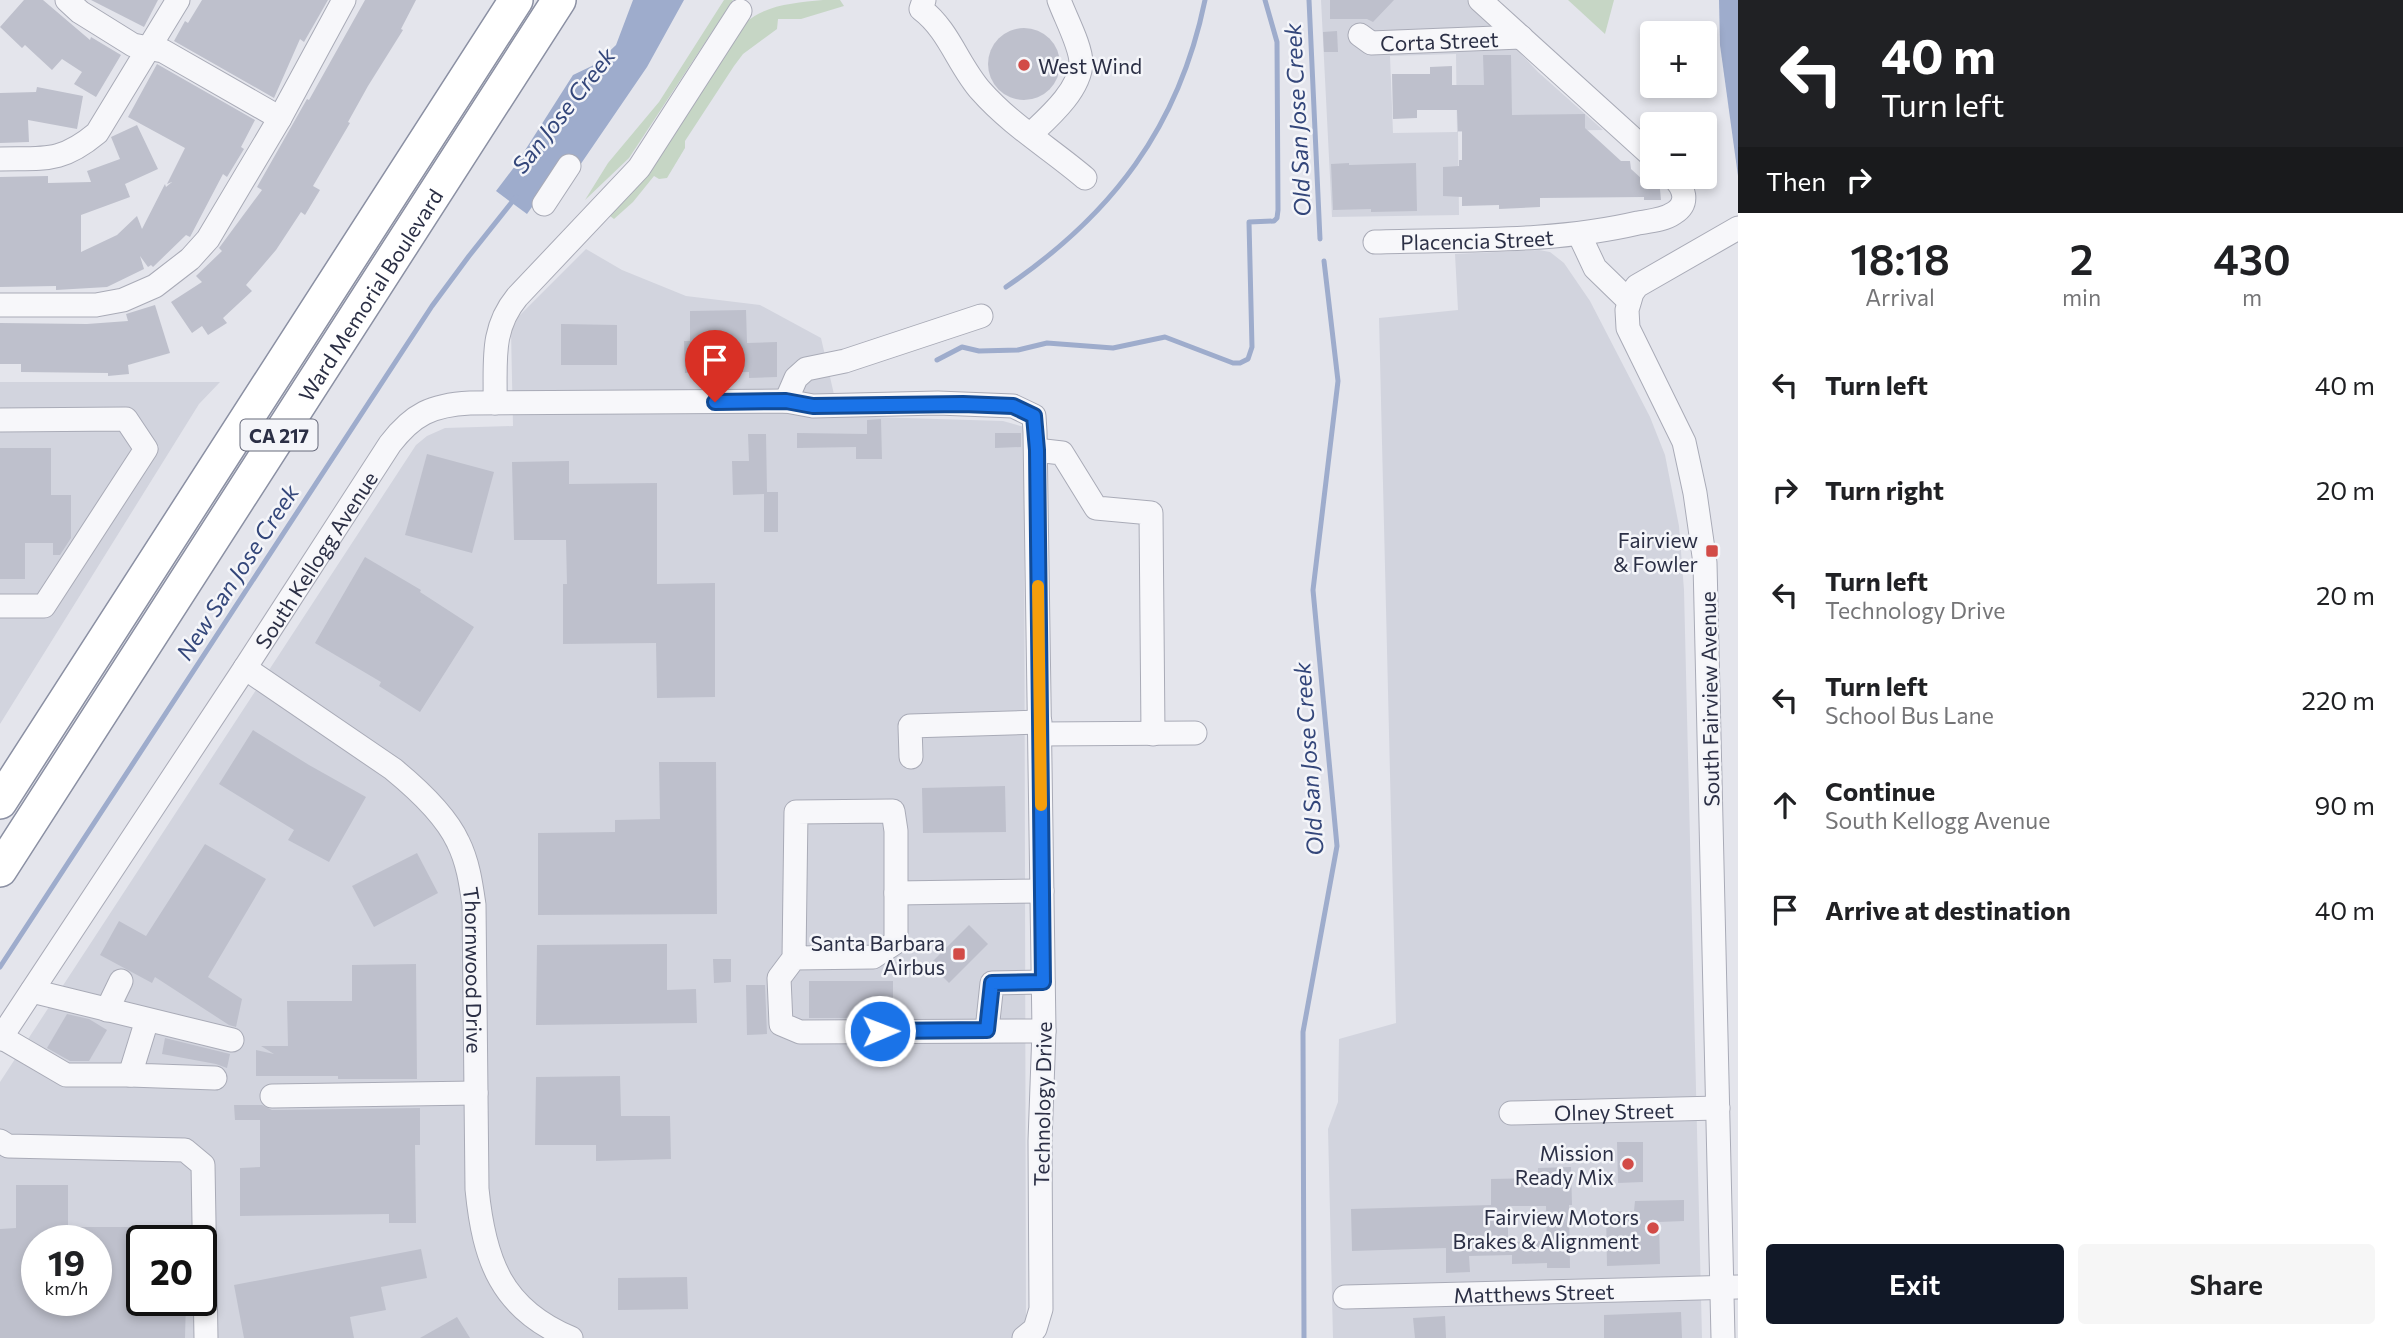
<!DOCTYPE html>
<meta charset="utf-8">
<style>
body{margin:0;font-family:Commissioner,sans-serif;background:#f6f6f6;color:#202124;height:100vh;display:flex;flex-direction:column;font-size:26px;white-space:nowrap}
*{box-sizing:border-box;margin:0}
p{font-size:23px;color:#757577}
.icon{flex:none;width:38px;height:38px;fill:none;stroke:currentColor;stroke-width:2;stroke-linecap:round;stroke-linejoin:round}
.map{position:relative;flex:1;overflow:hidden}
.drawer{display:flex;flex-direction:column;background:#fff;width:665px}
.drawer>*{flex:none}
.top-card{background:#202124;color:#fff;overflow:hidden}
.fabs{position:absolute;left:1640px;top:21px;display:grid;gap:14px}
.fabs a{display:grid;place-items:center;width:77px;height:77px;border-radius:7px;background:#fff;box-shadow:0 4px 10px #0003;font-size:35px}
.speed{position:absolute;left:21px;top:1225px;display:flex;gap:14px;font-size:35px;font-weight:700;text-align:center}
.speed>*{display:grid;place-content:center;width:91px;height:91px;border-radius:50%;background:#fff;box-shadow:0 4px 10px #0003;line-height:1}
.speed small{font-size:18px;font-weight:400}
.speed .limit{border:4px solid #111;border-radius:10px;background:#fff;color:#111}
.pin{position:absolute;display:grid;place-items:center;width:60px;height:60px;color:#fff;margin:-72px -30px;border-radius:50% 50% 50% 0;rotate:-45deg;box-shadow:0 0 7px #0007}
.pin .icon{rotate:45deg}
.me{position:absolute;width:77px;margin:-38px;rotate:89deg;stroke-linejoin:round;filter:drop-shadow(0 0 5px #0008)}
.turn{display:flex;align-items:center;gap:24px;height:147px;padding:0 28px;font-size:32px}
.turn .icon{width:91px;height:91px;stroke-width:2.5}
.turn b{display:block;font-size:49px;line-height:60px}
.then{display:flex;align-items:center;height:66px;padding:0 28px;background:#0003;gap:14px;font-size:26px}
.eta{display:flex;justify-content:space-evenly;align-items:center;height:119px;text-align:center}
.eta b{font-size:42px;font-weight:600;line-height:49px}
.button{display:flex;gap:14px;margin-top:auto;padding:14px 28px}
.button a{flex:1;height:80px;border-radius:7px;background:#111827;color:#fff;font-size:28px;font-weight:600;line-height:80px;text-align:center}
.button a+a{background:#f6f6f6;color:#202124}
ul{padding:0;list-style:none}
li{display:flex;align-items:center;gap:21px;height:105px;padding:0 28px}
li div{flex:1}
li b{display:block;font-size:26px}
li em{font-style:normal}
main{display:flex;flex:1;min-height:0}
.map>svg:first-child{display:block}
.built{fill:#d2d4de;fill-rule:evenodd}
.green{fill:#c6d6c5}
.water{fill:#9eaccc}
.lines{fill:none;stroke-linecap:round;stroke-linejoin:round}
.stream{stroke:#9eaccc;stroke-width:5}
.building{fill:#bec0cc;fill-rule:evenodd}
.minor-casing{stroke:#a9abb7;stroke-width:25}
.highway-casing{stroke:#8b90a3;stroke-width:36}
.minor{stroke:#f7f7fa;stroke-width:23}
.highway{stroke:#fff;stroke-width:33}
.route-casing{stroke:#114b97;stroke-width:18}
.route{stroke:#1a73e8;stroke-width:12}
.slow{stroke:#f59e0b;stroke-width:12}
.poi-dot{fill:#d24b47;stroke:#f4f5f9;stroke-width:2.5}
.labels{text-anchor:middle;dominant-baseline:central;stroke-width:5;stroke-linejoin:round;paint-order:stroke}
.shield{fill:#f4f5f9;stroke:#676a7b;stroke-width:2}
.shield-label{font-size:19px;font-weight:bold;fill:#2b2f45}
.street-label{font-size:21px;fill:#2b2f45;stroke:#f4f5f9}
.poi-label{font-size:21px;fill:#2b2f45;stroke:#f4f5f9;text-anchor:end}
.water-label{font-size:23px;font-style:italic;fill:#33467a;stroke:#f4f5f9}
</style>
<main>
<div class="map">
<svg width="1738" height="1338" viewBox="0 0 1738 1338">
<rect width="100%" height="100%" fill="#e4e5ec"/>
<g class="built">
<path d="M1321,0H1467L1495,26L1538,72L1603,130L1458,132L1459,215L1332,217ZM1456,54L1457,132L1393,133L1390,56Z"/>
<path d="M586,249L622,270L686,296L760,305L821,338L839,416L1003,421L1024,427L1026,1338H0V1082L416,445L427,436L445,428L513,426L511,331L519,316ZM37,1241H96V1300H37ZM142,1241H201V1300H142Z"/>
<polygon points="1539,250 1550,252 1564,263 1590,301 1650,417 1665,455 1679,526 1684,590 1702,1338 1333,1338 1328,1129 1338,1102 1339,1039 1396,1023 1379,318 1458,310 1455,254"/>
<polygon points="0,382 220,382 199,404 0,724"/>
</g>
<g class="green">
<polygon points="724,0 733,0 629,158 585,200 608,163 659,102"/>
<path d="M823,0H840L844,6L801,19H778L777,29L743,54L734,66L685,141V148L667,178L659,179L654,176L633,202L614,219L610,216L655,165L745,23C767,4 795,3 823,0Z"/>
<polygon points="1568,0 1614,0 1605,34"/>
</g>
<g class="water">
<polygon points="633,0 684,0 647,67 578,168 544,190 527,214 496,191 515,166 573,75 596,64 616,45"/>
<polygon points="1719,0 1738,0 1738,176 1720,45"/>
</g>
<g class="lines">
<g class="stream">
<polyline points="1309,0 1320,239"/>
<path d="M1006,287C1112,215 1179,127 1205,0"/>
<polyline points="937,360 962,347 979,351 1018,350 1047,343 1113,348 1165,337 1233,363 1240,363 1248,359 1252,347 1249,222 1274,221 1277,218 1278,210 1277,42 1265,0"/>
<polyline points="0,967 432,306 469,256 516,197"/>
<polyline points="1304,1338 1303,1032 1337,846 1313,590 1338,381 1324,261"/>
</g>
</g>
<g class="building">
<polygon points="24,0 43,0 90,40 91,37 121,55 96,97 74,84 82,72 62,59 52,70 25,45 22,48 0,27"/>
<polygon points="91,0 158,0 144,27"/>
<polygon points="202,0 328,0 304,42 300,39 274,98 174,41 185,21 188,23"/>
<polygon points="365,0 416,0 401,29 403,30 368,86 348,122 350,123 313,186 320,190 305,215 301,212 276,250 246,285 252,291 223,318 227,323 208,335 202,326 192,333 171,302 202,282 196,276 222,251 219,248 262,190 257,187 307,99 309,100"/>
<polygon points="1330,0 1394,0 1373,22 1367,19 1330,19"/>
<circle cx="1024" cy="64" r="36"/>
<polygon points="1337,31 1338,52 1324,52 1323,32"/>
<polygon points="1483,55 1511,55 1512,115 1585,114 1585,128 1621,161 1630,161 1631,169 1642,179 1659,178 1661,200 1644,200 1644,197 1540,198 1540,207 1499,209 1499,205 1462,206 1462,197 1443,196 1443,167 1459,166 1459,160 1462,160 1462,131 1458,131 1457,110 1417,110 1417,118 1393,119 1392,74 1430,74 1430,67 1452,66 1452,85 1484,85"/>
<polygon points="157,64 255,120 241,147 244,149 227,177 223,174 190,237 186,235 153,267 151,265 148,267 140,256 144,269 107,287 56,290 56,286 0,287 0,177 48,176 48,183 91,182 87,171 120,159 111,137 137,125 158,169 125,184 130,197 81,215 81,252 117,235 137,216 142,229 165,184 166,187 172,182 167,184 185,148 128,117"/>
<polygon points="37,87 83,96 77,129 28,120 29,142 0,143 0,93 36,92"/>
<polygon points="1349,163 1349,165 1416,163 1417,211 1371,212 1371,209 1333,210 1331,164"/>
<polygon points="155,305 170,353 128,365 129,374 108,376 108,373 21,372 21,364 0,364 0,323 87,324 128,321 126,314"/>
<polygon points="746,310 747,343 777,342 777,377 749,378 749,372 685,373 684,341 690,341 690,311"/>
<polygon points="561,324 617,325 617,365 561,365"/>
<polygon points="881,419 882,459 856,459 856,447 797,448 797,433 867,434 867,420"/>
<polygon points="995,433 1021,433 1021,447 995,448"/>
<polygon points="748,434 766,434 767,492 778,492 778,532 764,532 764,494 733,495 732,461 749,461"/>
<polygon points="0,448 51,448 51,495 71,495 71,538 60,555 53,555 53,543 25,543 25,579 0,579"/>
<polygon points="427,454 494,472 472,553 405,535"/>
<polygon points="569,461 569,484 657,483 657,584 715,583 715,697 657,698 656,643 563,644 563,584 567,584 566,540 514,540 512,462"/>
<polygon points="365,557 421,590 420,592 474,627 420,712 379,686 381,682 315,643"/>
<polygon points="253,730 309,765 366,797 329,862 288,840 294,830 219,784"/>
<polygon points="659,762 716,762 717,914 538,915 538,833 615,832 615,820 660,819"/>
<polygon points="1005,786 1006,832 923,833 922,788"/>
<polygon points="205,844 266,879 208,977 242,999 236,1027 229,1025 155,977 152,983 100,955 119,921 146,936"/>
<polygon points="417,853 438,893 374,927 352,886"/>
<polygon points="969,925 988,944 949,983 930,964"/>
<polygon points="667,944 667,990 696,989 697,1023 536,1025 537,945"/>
<polygon points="713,959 731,959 731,982 714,983"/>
<polygon points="416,964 417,1079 338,1079 338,1076 256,1076 256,1050 274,1054 261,1046 288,1046 287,1001 352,1001 352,965"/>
<rect x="809" y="981" width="84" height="37"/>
<polygon points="746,985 765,985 767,1034 747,1035"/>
<polygon points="67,1014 89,1019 107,1030 89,1061 70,1061 47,1048"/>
<polygon points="165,1038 230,1054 227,1068 216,1064 162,1054"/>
<polygon points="620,1076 621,1116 670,1116 671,1159 596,1161 596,1145 535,1145 536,1077"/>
<polygon points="234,1105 262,1105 272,1110 420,1108 420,1145 415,1145 416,1223 389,1223 389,1214 240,1216 240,1168 260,1167 260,1120 235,1120"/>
<polygon points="1617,1142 1643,1142 1643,1182 1618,1183"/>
<path d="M1571,1167L1572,1205H1569L1570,1268H1547V1263L1512,1264V1255L1469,1256L1470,1272L1446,1273V1248L1352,1251L1351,1209L1491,1205V1179L1538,1178V1168ZM1508,1206H1546L1547,1241L1508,1242Z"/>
<path d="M16,1185H68V1227H137V1234H142V1300H186L185,1338H0V1229L16,1228ZM37,1241H96V1300H37Z"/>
<polygon points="1684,1200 1684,1221 1659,1222 1660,1264 1607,1266 1606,1212 1634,1211 1635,1201"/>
<polygon points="421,1249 427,1278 381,1287 386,1310 350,1317 354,1338 244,1338 234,1285"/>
<polygon points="687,1277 688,1309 618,1310 618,1278"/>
<polygon points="1681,1312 1682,1338 1604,1338 1604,1315"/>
<polygon points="1445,1316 1446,1338 1415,1338 1413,1318"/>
<polygon points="457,1317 470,1338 420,1338"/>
</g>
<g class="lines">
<g class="minor-casing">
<g id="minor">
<polyline points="67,0 80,12 133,45 163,51 280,118"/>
<path d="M924,0L921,9C949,30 958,65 981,91C1011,125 1051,149 1085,178"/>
<polyline points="1480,0 1652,156"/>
<path id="s1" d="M1360,35L1371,43L1521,37"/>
<path d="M1031,134C1049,117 1080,90 1081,63C1081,46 1065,17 1059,0"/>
<path d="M0,159C45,158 61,163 97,133L178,0"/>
<polyline points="544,204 569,166"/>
<polyline points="1579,234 1595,268 1629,301"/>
<path id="s2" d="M1375,242C1463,239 1553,243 1638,223C1650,221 1664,220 1674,213C1690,203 1684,187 1673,177"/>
<polyline points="0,305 96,305 123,300 155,286 190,259 208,239 280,118 344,0"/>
<polyline points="786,401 796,378 806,369 845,361 981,316"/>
<path d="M495,403C496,362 490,330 517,297L639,168L740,11"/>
<polyline points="0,420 126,419 146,449 44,606 0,606"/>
<polyline points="1036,450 1062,453 1096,508 1151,513 1153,734"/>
<path id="s3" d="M245,668L393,769C415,787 446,816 458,842C468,862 471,884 474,905L477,1189C484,1260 501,1309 571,1338"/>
<polyline points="1040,734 1195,733"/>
<polyline points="911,757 910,726 1040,722"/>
<polyline points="896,893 1042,891"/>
<polyline points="794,958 873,957 896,942 896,831 893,811 796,812 794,958 779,978 781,1024 800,1032 1044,1031"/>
<polyline points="32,991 232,1040"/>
<polyline points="107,1010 121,981"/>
<polyline points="147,1020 130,1075 215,1078"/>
<polyline points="987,1030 992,983 1043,982"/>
<polyline points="1,1037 66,1075 130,1075"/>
<path id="s4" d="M0,1039L245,668L390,444C413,414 432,405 470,403L786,401L813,406L938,403L1013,406L1034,416L1035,432L1044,1031L1040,1141L1041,1309L1035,1329L1024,1338"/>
<polyline points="272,1096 476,1093"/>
<path id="s5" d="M1511,1113L1718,1108"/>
<polyline points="0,1141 8,1146 185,1150 203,1165 206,1338"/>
<path id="s6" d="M1345,1297L1738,1287"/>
<polyline points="1723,1338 1705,563 1695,493 1684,442 1628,328 1627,310 1632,293 1637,286 1738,228"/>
</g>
</g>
<g class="highway-casing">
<g id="highway">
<polyline points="0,802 516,0"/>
<path id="s7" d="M0,870L559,0"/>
</g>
</g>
<use href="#minor" class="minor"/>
<use href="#highway" class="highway"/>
</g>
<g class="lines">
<g class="route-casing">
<polyline id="route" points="715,402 786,401 813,406 963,404 1013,406 1034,416 1037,450 1043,982 992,983 987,1030 880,1031"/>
</g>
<use href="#route" class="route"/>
<polyline class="slow" points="1038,586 1041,805"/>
</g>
<g class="poi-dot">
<circle cx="1024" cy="65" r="7"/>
<rect x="1705" y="544" width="14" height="14" rx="3.5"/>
<rect x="952" y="947" width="14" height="14" rx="3.5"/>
<circle cx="1628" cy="1164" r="7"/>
<circle cx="1653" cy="1228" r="7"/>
</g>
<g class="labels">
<rect class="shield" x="240.5" y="419.5" width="77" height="31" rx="5"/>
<g class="shield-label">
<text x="279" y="435">CA 217</text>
</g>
<g class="street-label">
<text stroke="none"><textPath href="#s1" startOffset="82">Corta Street</textPath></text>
<text stroke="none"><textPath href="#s2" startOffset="102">Placencia Street</textPath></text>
<text stroke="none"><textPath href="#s7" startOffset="684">Ward Memorial Boulevard</textPath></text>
<text stroke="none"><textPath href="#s4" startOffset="574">South Kellogg Avenue</textPath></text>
<text transform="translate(1709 699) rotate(-91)">South Fairview Avenue</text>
<text stroke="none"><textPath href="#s3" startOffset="408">Thornwood Drive</textPath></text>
<text transform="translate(1042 1104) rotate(-89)">Technology Drive</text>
<text stroke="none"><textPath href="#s5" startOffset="103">Olney Street</textPath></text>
<text stroke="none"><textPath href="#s6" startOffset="189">Matthews Street</textPath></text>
</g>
<g class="poi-label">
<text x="1038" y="65" text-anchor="start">West Wind</text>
<text x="1698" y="539">Fairview<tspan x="1698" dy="24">&amp; Fowler</tspan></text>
<text x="945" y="942">Santa Barbara<tspan x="945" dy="24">Airbus</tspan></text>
<text x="1614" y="1152">Mission<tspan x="1614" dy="24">Ready Mix</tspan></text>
<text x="1639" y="1216">Fairview Motors<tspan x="1639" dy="24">Brakes &amp; Alignment</tspan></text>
</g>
<g class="water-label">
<text transform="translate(563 110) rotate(-52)">San Jose Creek</text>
<text transform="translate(1297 120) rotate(-93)">Old San Jose Creek</text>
<text transform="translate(237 572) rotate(-57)">New San Jose Creek</text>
<text transform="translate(1308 759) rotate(-94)">Old San Jose Creek</text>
</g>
</g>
</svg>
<div class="fabs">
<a>+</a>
<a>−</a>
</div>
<div class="speed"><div>19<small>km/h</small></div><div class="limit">20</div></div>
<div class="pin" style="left:715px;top:402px;background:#d93025"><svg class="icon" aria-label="arrive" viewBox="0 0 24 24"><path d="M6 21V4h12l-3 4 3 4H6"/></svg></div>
<svg class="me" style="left:880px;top:1031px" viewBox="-20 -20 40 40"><circle r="17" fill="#1a73e8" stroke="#fff" stroke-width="3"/><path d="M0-11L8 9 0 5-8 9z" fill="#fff"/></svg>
</div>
<section class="drawer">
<div class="top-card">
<div class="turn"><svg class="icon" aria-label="left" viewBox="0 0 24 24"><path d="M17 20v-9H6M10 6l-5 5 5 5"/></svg><div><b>40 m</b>Turn left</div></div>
<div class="then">Then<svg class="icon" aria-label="right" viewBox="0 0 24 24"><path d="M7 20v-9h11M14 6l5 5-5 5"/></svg></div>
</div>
<div class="eta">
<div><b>18:18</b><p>Arrival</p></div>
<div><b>2</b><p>min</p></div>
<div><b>430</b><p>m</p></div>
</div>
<ul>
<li><svg class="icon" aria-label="left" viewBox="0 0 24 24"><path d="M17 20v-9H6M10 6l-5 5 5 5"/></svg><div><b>Turn left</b></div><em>40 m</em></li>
<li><svg class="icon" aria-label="right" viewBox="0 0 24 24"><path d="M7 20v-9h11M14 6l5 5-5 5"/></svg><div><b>Turn right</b></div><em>20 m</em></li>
<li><svg class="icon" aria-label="left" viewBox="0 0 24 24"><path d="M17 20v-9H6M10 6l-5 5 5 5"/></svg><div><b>Turn left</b><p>Technology Drive</p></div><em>20 m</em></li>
<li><svg class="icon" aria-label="left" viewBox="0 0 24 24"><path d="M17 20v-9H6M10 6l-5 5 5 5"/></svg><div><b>Turn left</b><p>School Bus Lane</p></div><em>220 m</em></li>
<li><svg class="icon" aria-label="ahead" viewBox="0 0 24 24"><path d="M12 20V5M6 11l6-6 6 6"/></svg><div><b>Continue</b><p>South Kellogg Avenue</p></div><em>90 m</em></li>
<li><svg class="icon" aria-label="arrive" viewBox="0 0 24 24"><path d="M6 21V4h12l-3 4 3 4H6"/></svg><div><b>Arrive at destination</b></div><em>40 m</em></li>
</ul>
<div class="button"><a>Exit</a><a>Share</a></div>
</section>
</main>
